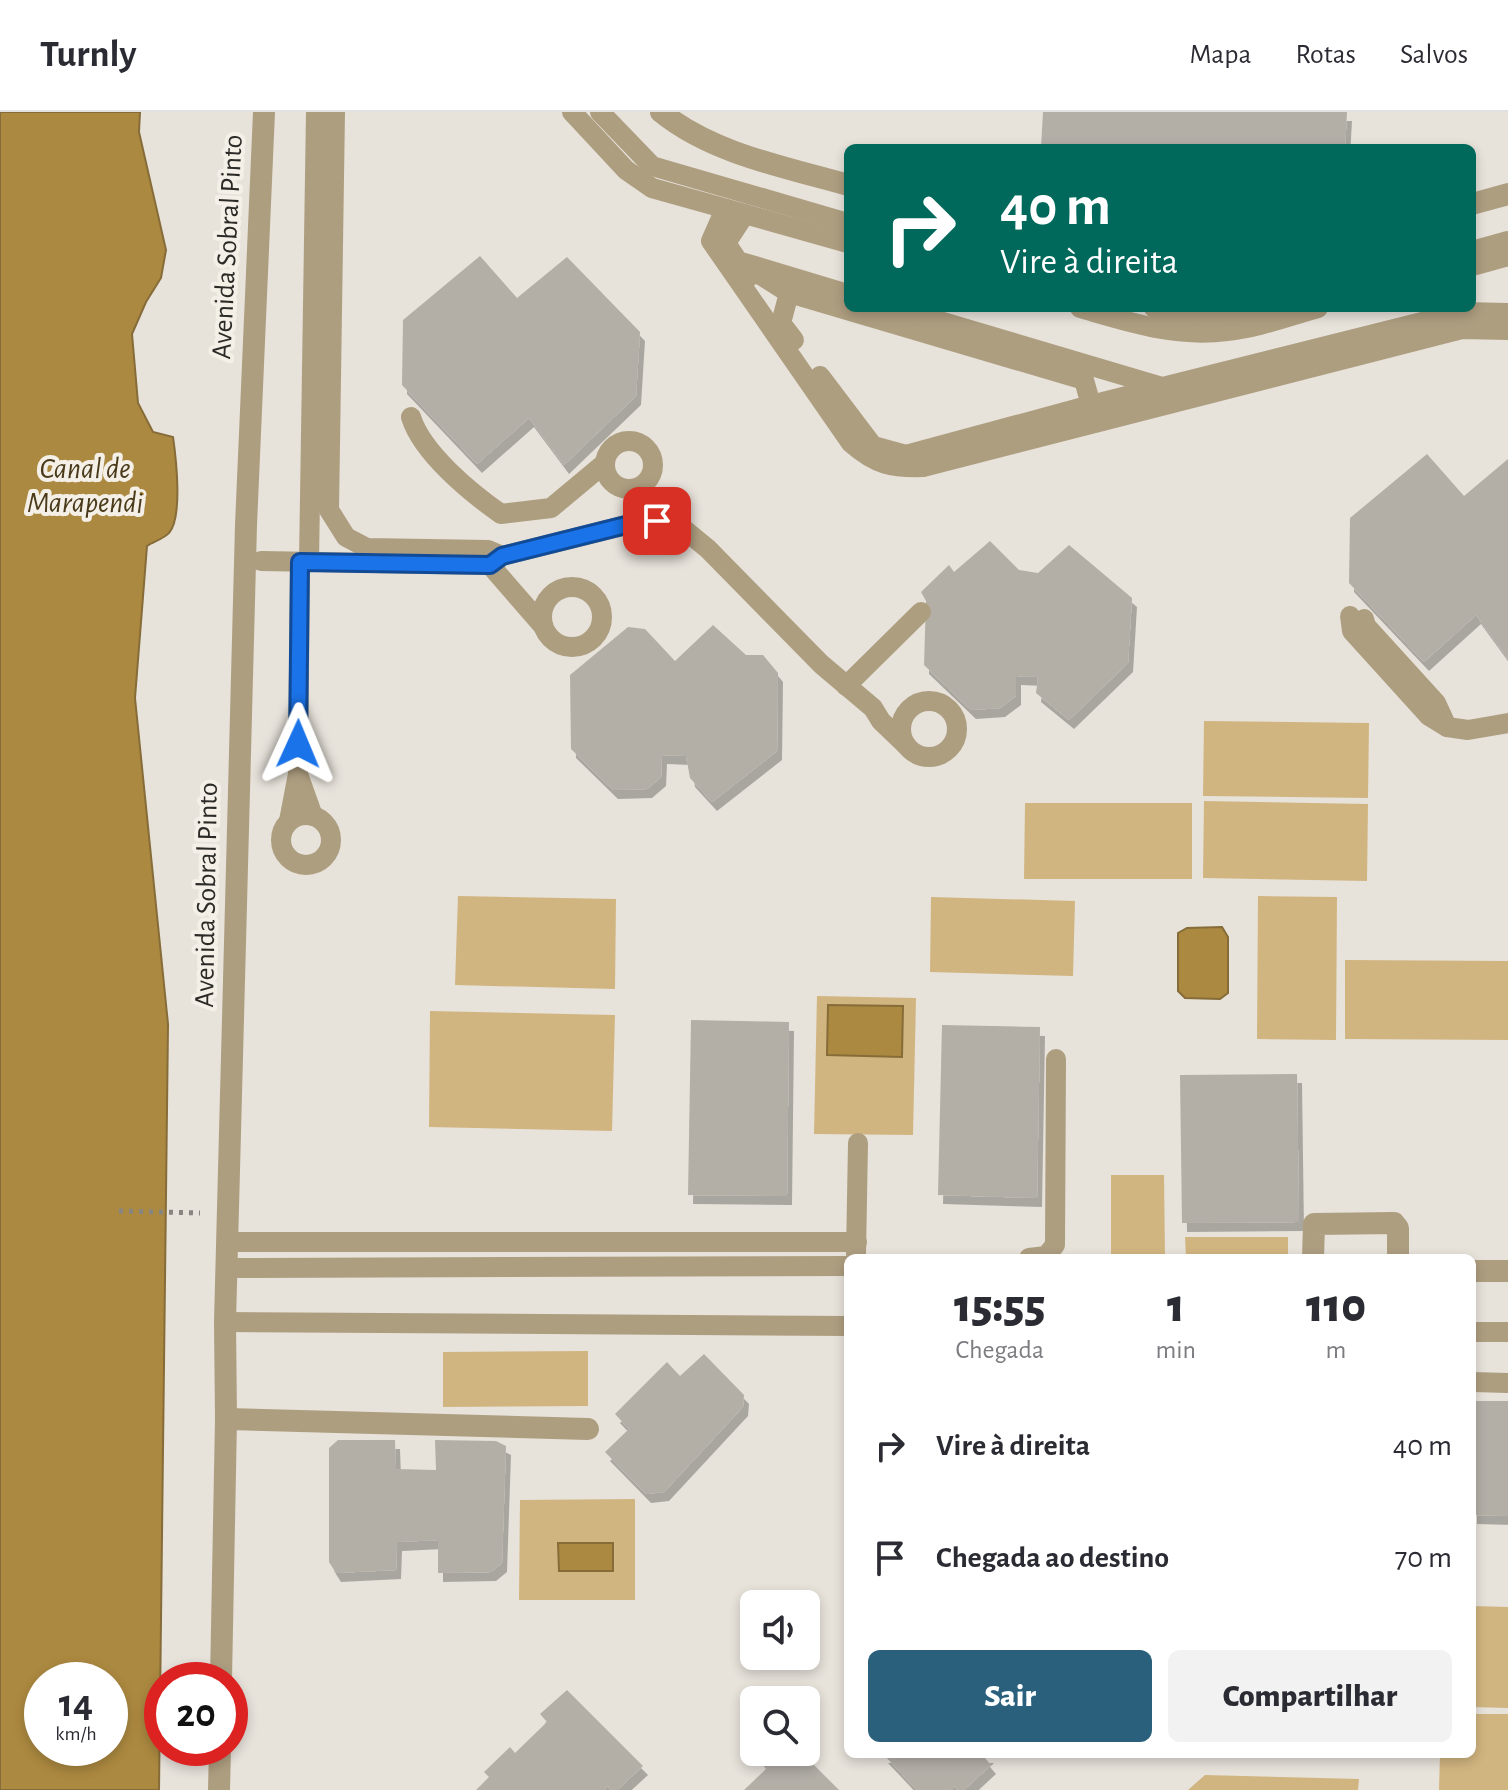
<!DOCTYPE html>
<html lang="pt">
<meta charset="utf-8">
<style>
body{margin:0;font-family:"Alegreya Sans",sans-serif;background:#f2f2f3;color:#2b2b33;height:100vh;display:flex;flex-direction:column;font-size:30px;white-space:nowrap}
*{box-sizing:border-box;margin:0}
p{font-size:26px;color:#7c7c81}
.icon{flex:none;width:44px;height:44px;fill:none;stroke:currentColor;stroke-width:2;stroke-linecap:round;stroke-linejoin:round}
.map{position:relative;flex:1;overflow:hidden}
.panel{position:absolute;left:844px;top:1142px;width:632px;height:504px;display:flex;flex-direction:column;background:#fff;border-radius:12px;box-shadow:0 4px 12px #0003}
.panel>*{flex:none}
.guide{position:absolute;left:844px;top:32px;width:632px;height:168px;border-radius:12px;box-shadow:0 4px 12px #0003;background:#00695c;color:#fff;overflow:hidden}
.buttons{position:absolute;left:740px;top:1478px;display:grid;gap:16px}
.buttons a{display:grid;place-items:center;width:80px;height:80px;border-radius:12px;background:#fff;box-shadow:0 4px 12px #0003;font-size:40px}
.speed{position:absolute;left:24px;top:1550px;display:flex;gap:16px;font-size:40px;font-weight:700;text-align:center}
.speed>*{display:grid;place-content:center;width:104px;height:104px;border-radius:50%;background:#fff;box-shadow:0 4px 12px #0003;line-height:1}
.speed small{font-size:20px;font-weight:400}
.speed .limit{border:12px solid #d22;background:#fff;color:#111}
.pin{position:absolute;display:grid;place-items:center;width:68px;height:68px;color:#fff;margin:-34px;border-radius:16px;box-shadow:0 4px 12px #0006}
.me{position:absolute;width:88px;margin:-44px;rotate:1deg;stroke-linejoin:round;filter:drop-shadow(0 0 6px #0008)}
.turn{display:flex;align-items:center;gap:28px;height:168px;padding:0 24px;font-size:36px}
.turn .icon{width:104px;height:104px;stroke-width:2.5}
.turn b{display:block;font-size:56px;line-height:68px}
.eta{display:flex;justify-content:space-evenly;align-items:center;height:136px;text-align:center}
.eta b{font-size:48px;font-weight:800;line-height:56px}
.action{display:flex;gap:16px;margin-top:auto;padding:16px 24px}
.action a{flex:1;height:92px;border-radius:12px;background:#2a607b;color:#fff;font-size:32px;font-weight:800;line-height:92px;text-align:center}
.action a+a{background:#f2f2f3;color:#2b2b33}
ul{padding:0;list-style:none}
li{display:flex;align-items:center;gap:24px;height:112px;padding:0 24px}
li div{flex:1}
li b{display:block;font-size:30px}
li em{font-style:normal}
header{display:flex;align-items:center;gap:48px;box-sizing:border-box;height:112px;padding:0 40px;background:#fff;border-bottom:2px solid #e1e1e2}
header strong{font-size:38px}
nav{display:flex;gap:44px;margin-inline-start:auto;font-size:28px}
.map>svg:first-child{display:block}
.green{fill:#d1b580}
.water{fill:#ac8940;stroke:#866c38;stroke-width:2;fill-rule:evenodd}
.building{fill:#b3afa7;filter:url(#shadow)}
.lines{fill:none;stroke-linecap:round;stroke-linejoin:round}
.path{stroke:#88847f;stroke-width:5;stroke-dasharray:4 6;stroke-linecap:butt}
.service{stroke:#ae9e80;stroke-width:20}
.minor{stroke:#ae9e80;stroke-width:22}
.tertiary{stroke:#ae9e80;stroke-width:22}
.route-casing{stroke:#114b97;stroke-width:20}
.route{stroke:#1a73e8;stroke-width:14}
.labels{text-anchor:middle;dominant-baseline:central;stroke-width:8;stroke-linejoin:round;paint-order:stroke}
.street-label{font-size:28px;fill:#2c2a27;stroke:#f4f0e7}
.water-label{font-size:30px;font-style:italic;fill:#4a3a1a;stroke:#f4f0e7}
</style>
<header>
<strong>Turnly</strong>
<nav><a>Mapa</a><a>Rotas</a><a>Salvos</a></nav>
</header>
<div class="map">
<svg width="1508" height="1678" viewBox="0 0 1508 1678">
<defs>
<filter id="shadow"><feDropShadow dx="5" dy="9" stdDeviation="0" flood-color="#0004"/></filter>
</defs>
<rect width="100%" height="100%" fill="#e7e2da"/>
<g class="green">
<polygon points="1204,609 1369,611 1368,686 1203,684"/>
<polygon points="1204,689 1368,692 1367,769 1203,766"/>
<polygon points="1025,691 1192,691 1192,767 1024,767"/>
<polygon points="458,784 616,787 615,877 455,873"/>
<polygon points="1258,784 1337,785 1336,928 1257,927"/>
<polygon points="931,785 1075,789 1073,864 930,860"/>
<polygon points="1345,848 1508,849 1508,928 1345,927"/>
<polygon points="817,884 916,886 913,1023 814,1022"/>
<polygon points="430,899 615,903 612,1019 429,1015"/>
<polygon points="1111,1063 1164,1063 1165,1146 1111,1146"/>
<polygon points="1185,1125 1288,1125 1288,1146 1186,1146"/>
<polygon points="588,1239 588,1294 443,1295 443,1240"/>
<polygon points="635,1387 635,1488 519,1488 520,1388"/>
<polygon points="1472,1494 1508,1495 1508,1596 1472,1595"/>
<polygon points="1472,1602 1508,1602 1508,1678 1439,1678 1440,1642 1472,1642"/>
<polygon points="1205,1663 1359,1667 1358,1678 1188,1678"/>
</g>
<g class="water">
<path d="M0,0H140L139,20L166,138L161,166L146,190L132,222L138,291L153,320L173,325C176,346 183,405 169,421C165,426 153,430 147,434L135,586L168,912L159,1678H0ZM42,1568H110V1636H42Z"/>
<polygon points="1222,815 1228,825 1228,881 1220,887 1185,886 1178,879 1178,821 1187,816"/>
<polygon points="828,893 903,894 902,945 827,943"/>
<polygon points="558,1431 613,1431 613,1459 559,1459"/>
</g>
<g class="building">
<polygon points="1043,0 1347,0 1345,36 1041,36"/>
<polygon points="480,144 517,186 567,145 640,220 636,284 564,353 529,306 477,352 402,273 403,208"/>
<polygon points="1427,342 1464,384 1508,347 1508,547 1476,503 1424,550 1349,471 1350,406"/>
<polygon points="990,429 1019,458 1038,461 1069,433 1132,486 1128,551 1069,608 1036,581 1038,565 1016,564 1016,584 1000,596 971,598 924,553 926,489 921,480 949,453 954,460"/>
<polygon points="713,513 746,543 763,543 778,561 777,639 712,690 690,666 686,644 662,643 661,665 647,677 613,678 571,637 570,563 628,515 645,517 675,549"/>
<polygon points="691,908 789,910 787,1084 688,1083"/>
<polygon points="942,913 1040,915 1037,1086 938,1083"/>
<polygon points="1297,962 1299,1110 1182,1111 1180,963"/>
<polygon points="704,1242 744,1283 743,1295 664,1380 646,1382 605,1340 629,1317 615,1302 667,1250 680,1264"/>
<polygon points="1472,1289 1508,1289 1508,1404 1472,1403"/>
<polygon points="338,1328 395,1328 396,1357 436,1358 435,1328 496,1329 506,1334 502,1451 491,1460 438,1461 438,1428 397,1430 396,1458 336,1461 329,1450 329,1336"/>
<polygon points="567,1578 643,1654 617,1678 611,1678 608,1674 604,1678 476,1678 489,1665 484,1660 510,1635 515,1641 547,1610 540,1602"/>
<polygon points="769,1640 801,1640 839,1678 744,1678 766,1657 760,1649"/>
<polygon points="883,1642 989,1642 985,1646 991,1653 964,1678 958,1678 955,1674 951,1678 917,1678"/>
</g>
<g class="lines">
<polyline class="path" points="119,1099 200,1101"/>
<g class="service">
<polyline points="335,0 329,398 346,425 367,436 488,438 502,444"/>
<polyline points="572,0 626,58 652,76 848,131"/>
<polyline points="600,0 652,54 848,111"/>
<path d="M725,97L711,129L851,331C876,353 892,356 923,355L1462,217L1508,218"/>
<polyline points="745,102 726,131 738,149 848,182"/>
<polyline points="1472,139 1508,129"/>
<polyline points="1472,154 1508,144"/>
<polyline points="749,165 738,149 789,181 1084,268 1091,293 906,343 873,334 820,264"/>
<polyline points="789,181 781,211 794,228"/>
<polyline points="896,196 1159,274"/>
<path d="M1080,196C1129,210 1176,226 1227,219C1258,216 1289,204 1318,196"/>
<path d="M1154,196C1188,205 1228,206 1262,197"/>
<polyline points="1091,293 1462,200 1508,201"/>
<path d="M411,305C422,341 471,381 501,402L551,396L605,351"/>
<circle cx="629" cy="353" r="24"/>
<polyline points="261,449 490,453 502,444 634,411 657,409 680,414 708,437 821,552 873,596 881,609 906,633"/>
<polyline points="309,450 316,0"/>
<polyline points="490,453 543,514"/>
<circle cx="572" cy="505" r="30"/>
<polyline points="1350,504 1352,519 1429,604 1447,615 1436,591 1366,514 1364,507"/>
<polyline points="846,574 921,500"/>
<circle cx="929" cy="617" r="28"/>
<polyline points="1447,615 1468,618 1508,611"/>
<polyline points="298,662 300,450"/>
<circle cx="306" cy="728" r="25"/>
<polyline points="289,709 298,662 313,704"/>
<polyline points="228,1130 857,1130"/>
<polyline points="856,1142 858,1031"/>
<polyline points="1029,1146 1046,1144 1055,1133 1056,947"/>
<polyline points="227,1156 848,1154"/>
<polyline points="225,1210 848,1214"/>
<polyline points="1472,1220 1508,1220"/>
<polyline points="1472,1270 1508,1271"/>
</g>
<g class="minor">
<polyline points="1313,1146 1314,1112 1394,1111 1398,1116 1398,1146"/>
<polyline points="1472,1159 1508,1159"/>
<polyline points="226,1307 588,1317"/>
<polyline points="221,1568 226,1307 225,1210 246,413 264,0"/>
<polyline points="219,1678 220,1636"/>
</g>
<g class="tertiary">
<path d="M661,0C713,42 785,55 848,73"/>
<polyline points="1472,92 1508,82"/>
</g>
</g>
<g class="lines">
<g class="route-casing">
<polyline id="route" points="298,632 300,450 490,453 502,444 634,411 657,409"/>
</g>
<use href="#route" class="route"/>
</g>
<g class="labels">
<g class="street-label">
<text transform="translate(228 135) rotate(-87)">Avenida Sobral Pinto</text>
<text transform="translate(207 783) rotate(-89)">Avenida Sobral Pinto</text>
</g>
<g class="water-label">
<text x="85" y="357">Canal de<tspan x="85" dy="34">Marapendi</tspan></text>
</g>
</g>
</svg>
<div class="buttons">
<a><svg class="icon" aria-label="sound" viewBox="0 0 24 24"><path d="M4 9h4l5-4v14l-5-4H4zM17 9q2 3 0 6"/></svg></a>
<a><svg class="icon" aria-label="search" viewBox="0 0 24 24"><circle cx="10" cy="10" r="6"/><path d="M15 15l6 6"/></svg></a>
</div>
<div class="speed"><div>14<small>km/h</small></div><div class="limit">20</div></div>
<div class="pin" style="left:657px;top:409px;background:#d93025"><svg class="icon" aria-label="arrive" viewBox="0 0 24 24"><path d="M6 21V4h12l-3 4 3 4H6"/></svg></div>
<svg class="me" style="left:298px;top:632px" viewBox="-20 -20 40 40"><path d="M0-17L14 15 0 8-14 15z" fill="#1a73e8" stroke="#fff" stroke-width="4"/></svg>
<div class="guide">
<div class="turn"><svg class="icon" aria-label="right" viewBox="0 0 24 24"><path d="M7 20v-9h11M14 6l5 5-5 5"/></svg><div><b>40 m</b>Vire à direita</div></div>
</div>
<section class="panel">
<div class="eta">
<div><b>15:55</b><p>Chegada</p></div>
<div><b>1</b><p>min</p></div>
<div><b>110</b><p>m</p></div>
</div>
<ul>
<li><svg class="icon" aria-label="right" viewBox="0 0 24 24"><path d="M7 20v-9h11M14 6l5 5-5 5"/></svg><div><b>Vire à direita</b></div><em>40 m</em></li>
<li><svg class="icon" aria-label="arrive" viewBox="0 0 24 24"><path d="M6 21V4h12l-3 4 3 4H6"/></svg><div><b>Chegada ao destino</b></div><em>70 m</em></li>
</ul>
<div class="action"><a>Sair</a><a>Compartilhar</a></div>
</section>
</div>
